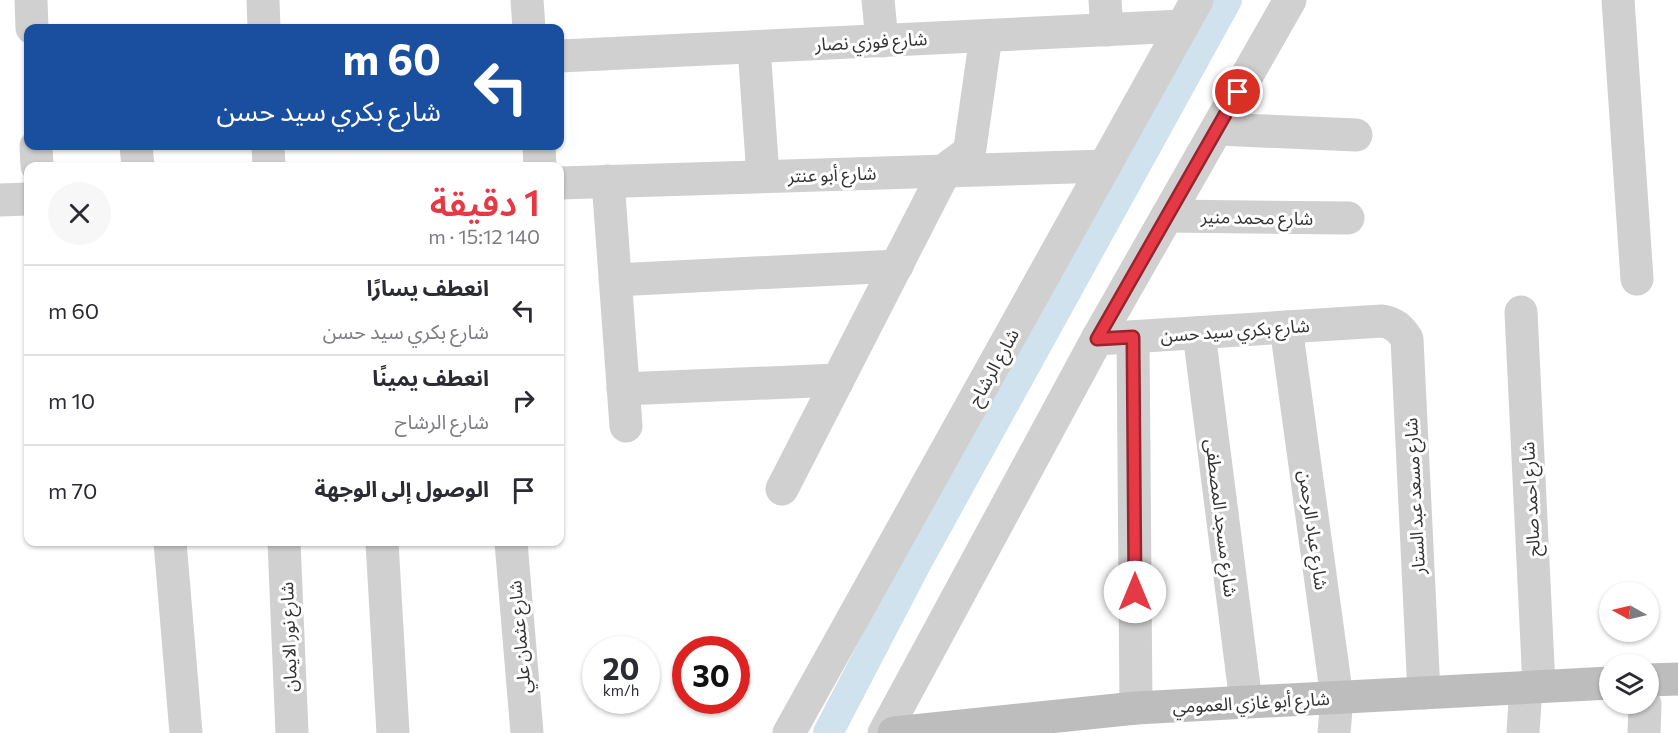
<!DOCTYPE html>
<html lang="ar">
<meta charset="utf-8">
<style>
body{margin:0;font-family:Commissioner,"Noto Sans Arabic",sans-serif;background:#f7f7f7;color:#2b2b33;direction:rtl;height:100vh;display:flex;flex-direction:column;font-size:22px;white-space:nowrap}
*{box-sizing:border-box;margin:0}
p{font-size:20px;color:#7c7c81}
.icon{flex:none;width:33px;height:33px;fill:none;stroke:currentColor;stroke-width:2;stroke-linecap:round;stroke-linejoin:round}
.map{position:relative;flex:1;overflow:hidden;direction:ltr}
.panel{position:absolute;left:24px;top:162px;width:540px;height:384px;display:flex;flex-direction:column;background:#fff;border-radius:12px;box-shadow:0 2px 4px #0004;direction:rtl}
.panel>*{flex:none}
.banner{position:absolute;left:24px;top:24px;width:540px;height:126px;border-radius:12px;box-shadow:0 2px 4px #0004;direction:rtl;background:#1a4fa0;color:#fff;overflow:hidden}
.needle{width:39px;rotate:278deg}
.tools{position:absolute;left:1599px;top:582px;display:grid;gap:12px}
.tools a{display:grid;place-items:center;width:60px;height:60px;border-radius:50%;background:#fff;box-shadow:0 2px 4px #0004;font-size:30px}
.speed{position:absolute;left:582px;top:636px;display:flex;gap:12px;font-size:30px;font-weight:700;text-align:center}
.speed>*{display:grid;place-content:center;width:78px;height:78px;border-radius:50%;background:#fff;box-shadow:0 2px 4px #0004;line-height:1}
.speed small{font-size:15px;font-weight:400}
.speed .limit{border:9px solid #d22;background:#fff;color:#111}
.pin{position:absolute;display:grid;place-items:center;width:51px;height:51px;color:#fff;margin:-26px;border:3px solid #fff;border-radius:50%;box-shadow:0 2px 6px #0007}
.me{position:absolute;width:66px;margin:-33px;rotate:0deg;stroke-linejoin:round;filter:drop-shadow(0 0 4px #0008)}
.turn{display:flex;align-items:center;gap:21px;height:126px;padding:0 24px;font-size:27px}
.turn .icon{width:78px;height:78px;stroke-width:2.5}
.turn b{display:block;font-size:42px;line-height:51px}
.round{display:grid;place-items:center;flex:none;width:63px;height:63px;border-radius:32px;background:#f7f7f7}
.head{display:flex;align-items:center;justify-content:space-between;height:102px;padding:0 24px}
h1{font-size:36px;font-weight:600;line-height:45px;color:#e63946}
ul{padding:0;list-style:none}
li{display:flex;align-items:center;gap:18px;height:90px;padding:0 24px;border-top:2px solid #e1e1e2}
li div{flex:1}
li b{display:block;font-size:22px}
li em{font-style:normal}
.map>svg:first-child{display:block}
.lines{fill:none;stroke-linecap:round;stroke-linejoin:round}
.canal{stroke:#cfe2ee;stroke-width:30}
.street{stroke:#d0d0d0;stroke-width:33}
.secondary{stroke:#bdbdbd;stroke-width:33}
.route-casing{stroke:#96252e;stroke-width:15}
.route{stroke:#e63946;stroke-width:10}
.labels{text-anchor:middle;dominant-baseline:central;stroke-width:6;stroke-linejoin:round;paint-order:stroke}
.street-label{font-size:18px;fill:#333;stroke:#fff}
</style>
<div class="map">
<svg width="1678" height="733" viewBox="0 0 1678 733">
<rect width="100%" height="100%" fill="#fff"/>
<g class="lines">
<polyline class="canal" points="828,733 916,564 1227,0"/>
<g class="street">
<polyline points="31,0 32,28"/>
<polyline points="263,0 264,28"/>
<polyline points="527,0 529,28"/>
<polyline points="878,0 882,41"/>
<polyline points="1105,0 1107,30"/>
<polyline points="1618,0 1637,279"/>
<polyline points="754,47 763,176"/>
<polyline points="560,56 1182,26"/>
<polyline points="1217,129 1356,135"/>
<polyline points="36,146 37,166"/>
<polyline points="136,146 138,166"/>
<polyline points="268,146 269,166"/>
<polyline points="539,146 540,166"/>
<polyline points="608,181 626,426"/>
<polyline points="560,183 1105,166"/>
<polyline points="0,200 28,199"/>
<polyline points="1167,216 1348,218"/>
<polyline points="615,280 897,266"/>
<polyline points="1521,312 1539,686"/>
<polyline points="1286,327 1337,698 1334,733"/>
<polyline points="1199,333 1246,702"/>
<polyline points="1133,337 1136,708"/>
<path d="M1097,339L1382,321C1394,323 1400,328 1407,339L1424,693"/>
<polyline points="623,389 838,380"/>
<path d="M782,489L945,171C953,160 964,160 970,148L986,36"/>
<polyline points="170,542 186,733"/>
<polyline points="284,542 292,733"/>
<polyline points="382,542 393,733"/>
<polyline points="511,542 527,733"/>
<polyline points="789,733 1197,0"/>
<polyline points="884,733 1097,339 1290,0"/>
<polyline points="1523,733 1526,687"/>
<polyline points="1644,733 1645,704"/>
</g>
<g class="secondary">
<polyline points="1648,680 1678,679"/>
<polyline points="894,733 1136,708 1610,683"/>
</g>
</g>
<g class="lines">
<g class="route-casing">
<polyline id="route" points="1135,592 1133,337 1097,339 1238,92"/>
</g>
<use href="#route" class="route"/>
</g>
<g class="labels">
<g class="street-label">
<text transform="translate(871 41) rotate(-3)">شارع فوزي نصار</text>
<text transform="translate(832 174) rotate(-2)">شارع أبو عنتر</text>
<text transform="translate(1257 217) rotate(1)">شارع محمد منير</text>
<text transform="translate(1235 330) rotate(-4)">شارع بكري سيد حسن</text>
<text transform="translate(993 367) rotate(-61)">شارع الرشاح</text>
<text transform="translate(1414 496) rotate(-93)">شارع مسعد عبد الستار</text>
<text transform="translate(1530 499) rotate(-93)">شارع احمد صالح</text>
<text transform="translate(1222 518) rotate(83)">شارع مسجد المصطفى</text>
<text transform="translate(1314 530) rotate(82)">شارع عباد الرحمن</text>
<text transform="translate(288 637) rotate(-92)">شارع نور الايمان</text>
<text transform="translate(519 637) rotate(-95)">شارع عثمان علي</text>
<text transform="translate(1251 702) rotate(-3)">شارع أبو غازي العمومي</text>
</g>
</g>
</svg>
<div class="tools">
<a><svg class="needle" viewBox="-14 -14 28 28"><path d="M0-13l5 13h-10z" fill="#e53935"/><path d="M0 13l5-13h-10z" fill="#7c7c81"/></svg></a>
<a><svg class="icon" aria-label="layers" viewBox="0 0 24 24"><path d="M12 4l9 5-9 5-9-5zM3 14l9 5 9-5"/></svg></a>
</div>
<div class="speed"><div>20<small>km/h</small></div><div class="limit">30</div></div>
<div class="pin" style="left:1238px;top:92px;background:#d93025"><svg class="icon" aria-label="arrive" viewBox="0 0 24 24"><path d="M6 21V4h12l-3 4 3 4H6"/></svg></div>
<svg class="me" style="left:1135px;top:592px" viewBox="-20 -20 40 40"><circle r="19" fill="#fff"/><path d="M0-13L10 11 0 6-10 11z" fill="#e63946"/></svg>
<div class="banner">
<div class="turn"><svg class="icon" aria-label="left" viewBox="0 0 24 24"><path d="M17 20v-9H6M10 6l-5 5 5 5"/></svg><div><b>60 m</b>شارع بكري سيد حسن</div></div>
</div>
<section class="panel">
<div class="head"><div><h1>1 دقيقة</h1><p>140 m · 15:12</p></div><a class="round"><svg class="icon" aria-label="close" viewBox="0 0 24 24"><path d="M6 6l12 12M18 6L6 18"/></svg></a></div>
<ul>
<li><svg class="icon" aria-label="left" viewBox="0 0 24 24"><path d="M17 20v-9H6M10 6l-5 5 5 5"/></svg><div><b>انعطف يسارًا</b><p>شارع بكري سيد حسن</p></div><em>60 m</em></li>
<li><svg class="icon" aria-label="right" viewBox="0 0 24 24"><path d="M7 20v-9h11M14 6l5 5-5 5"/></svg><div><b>انعطف يمينًا</b><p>شارع الرشاح</p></div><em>10 m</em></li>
<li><svg class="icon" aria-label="arrive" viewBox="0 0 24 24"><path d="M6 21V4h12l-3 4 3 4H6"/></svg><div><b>الوصول إلى الوجهة</b></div><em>70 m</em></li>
</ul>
</section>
</div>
